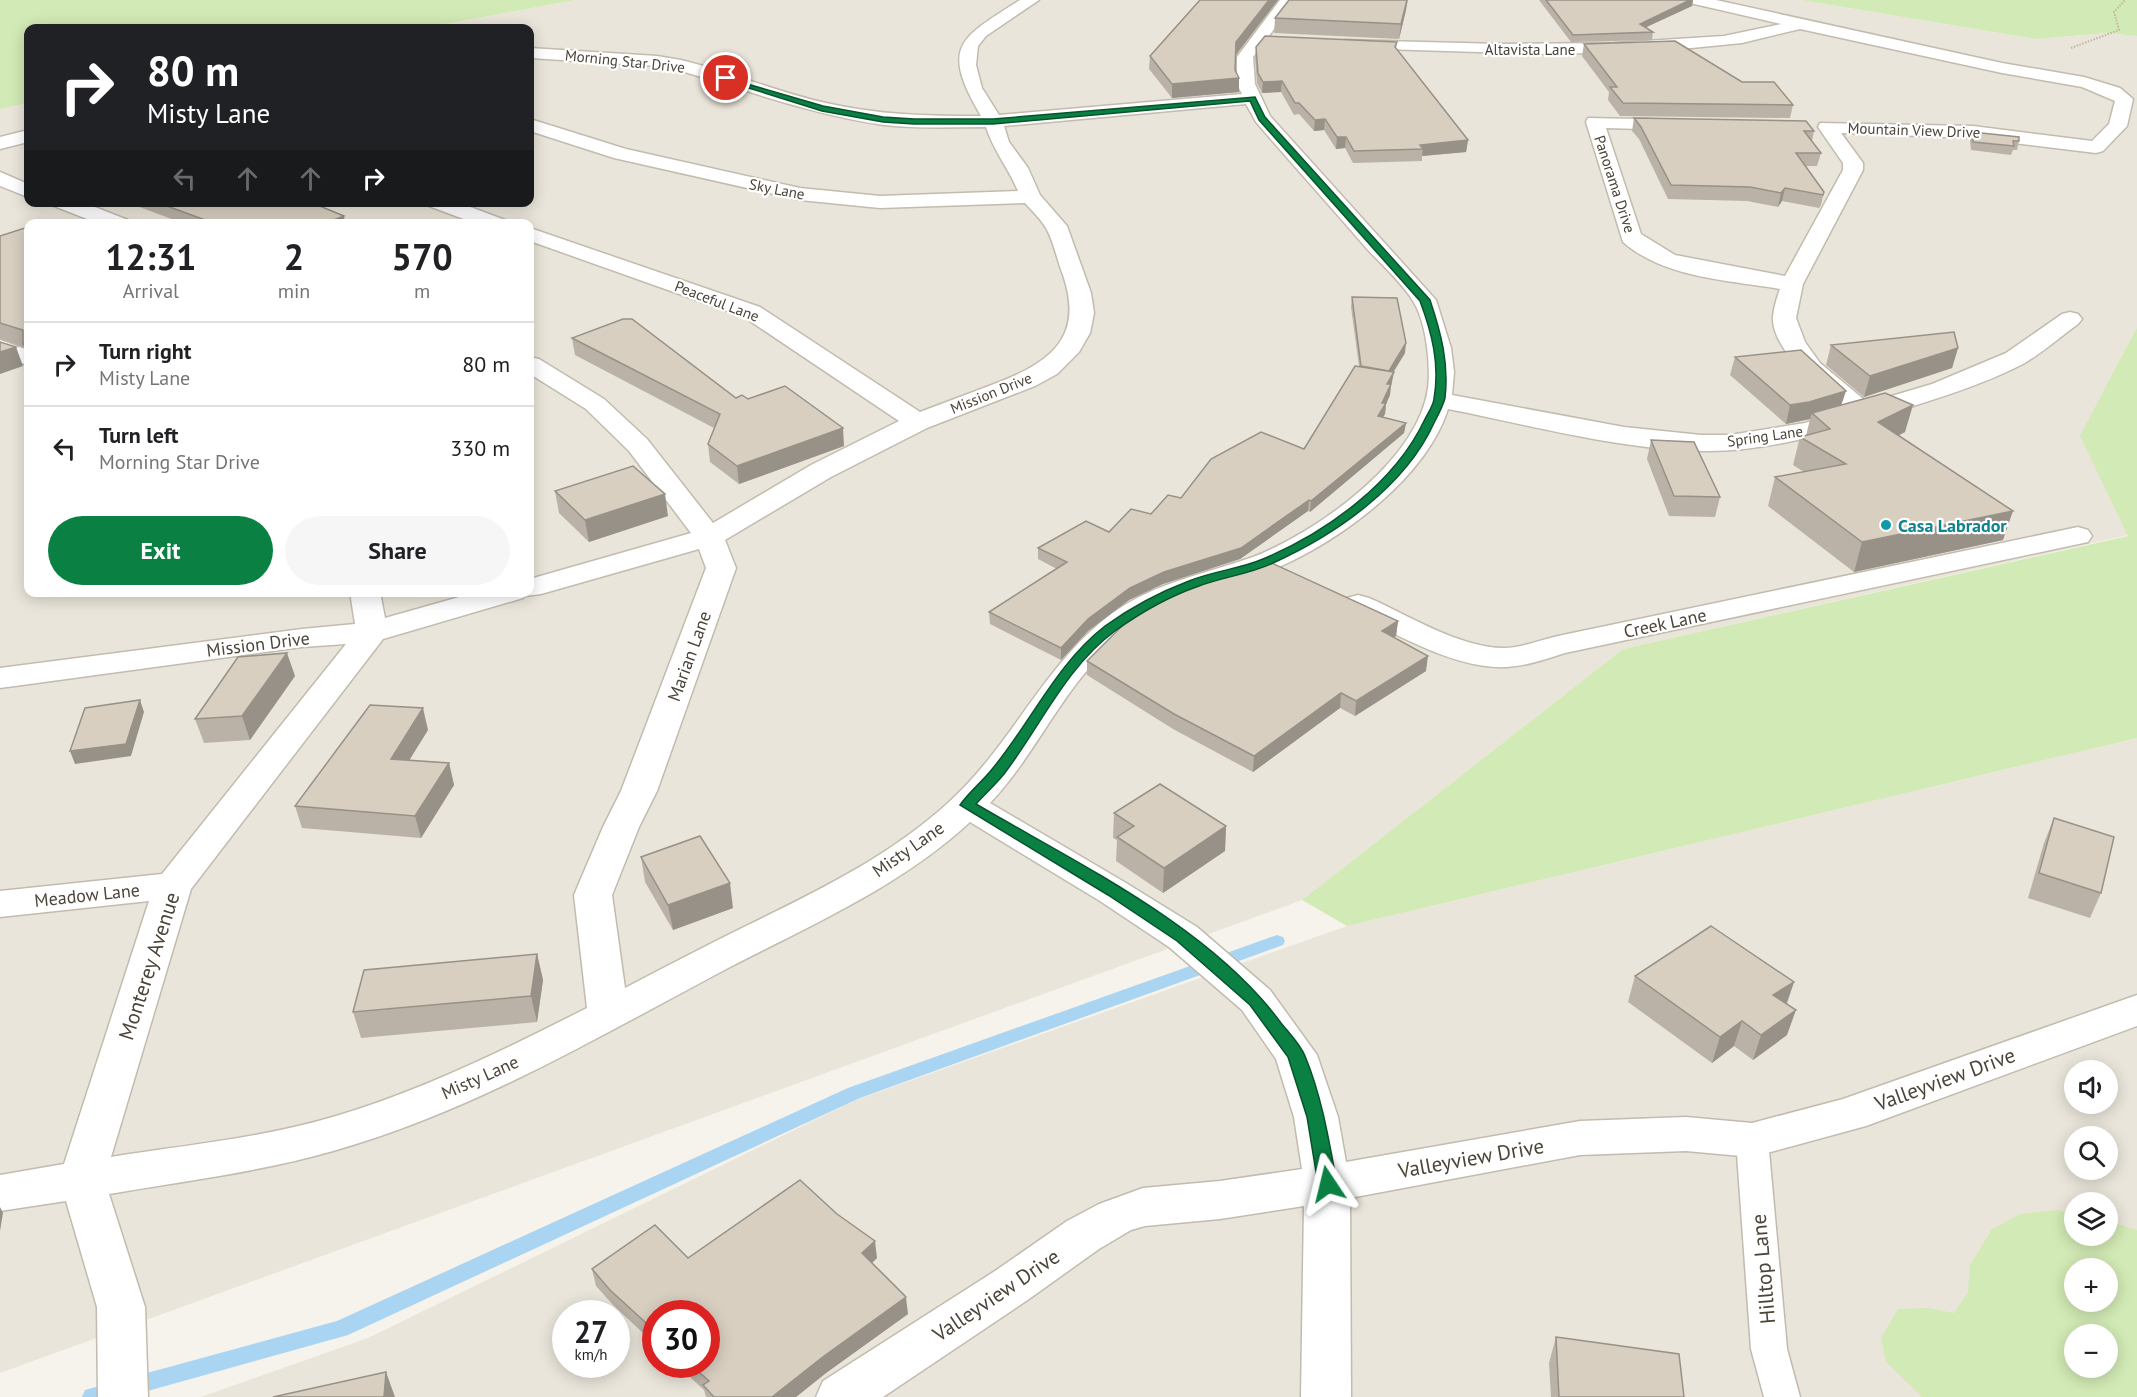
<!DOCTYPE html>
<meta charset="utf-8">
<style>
body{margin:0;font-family:"PT Sans",sans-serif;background:#f6f6f6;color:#202124;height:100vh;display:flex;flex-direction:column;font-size:22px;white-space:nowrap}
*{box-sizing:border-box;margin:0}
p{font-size:20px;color:#757577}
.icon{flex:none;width:33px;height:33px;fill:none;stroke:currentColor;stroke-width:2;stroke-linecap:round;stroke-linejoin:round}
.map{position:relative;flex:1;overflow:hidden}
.side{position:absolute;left:24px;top:219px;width:510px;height:378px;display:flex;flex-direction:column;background:#fff;border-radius:12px;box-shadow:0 3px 15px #0003}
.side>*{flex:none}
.hud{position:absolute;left:24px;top:24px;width:510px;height:183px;border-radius:12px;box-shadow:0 3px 15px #0003;background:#202124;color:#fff;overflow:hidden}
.controls{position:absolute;left:2064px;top:1060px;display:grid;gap:12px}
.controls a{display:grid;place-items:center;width:54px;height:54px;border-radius:50%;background:#fff;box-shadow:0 3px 15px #0003;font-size:30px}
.speed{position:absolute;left:552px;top:1300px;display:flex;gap:12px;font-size:30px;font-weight:700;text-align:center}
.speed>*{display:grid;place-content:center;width:78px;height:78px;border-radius:50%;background:#fff;box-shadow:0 3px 15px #0003;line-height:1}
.speed small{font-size:15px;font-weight:400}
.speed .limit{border:9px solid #d22;background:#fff;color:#111}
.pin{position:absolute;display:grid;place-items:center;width:51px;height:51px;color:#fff;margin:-26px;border:3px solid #fff;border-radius:50%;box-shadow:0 2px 6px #0007}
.me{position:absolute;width:66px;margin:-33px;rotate:350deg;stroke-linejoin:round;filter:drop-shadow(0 0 4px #0008)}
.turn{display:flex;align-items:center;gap:21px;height:126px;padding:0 24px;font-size:27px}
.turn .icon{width:78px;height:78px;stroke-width:2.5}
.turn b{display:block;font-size:42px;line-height:51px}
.lanes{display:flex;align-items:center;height:57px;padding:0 24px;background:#0003;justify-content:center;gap:30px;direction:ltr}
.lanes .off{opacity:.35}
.eta{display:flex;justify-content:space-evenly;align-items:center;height:102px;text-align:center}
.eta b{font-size:36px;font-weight:700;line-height:42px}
.cta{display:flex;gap:12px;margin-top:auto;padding:12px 24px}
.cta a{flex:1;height:69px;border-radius:36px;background:#0b8043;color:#fff;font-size:24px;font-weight:700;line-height:69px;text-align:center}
.cta a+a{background:#f6f6f6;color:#202124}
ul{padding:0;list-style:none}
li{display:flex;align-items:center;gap:18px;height:84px;padding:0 24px;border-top:2px solid #e0e0e0}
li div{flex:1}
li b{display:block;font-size:22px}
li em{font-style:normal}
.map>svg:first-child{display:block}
.residential{fill:#eae5da;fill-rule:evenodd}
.green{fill:#d2eab5;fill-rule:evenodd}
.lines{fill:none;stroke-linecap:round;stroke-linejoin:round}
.stream{fill:#a9d4f2;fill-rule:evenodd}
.lane-casing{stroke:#c2bbae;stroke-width:3}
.street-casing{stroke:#c2bbae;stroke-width:3}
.path{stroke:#c4b79f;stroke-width:2;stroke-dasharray:1.5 1.5;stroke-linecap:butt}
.lane{fill:#fff;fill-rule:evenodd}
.street{fill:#fff;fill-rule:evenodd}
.wall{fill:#bab2a6}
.shaded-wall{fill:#979187}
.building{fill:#d8cfc1;stroke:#979187;stroke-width:1.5}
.route{fill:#0b8043;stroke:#07532c;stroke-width:1.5}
.culture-dot{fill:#0f9aa8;stroke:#fff;stroke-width:2}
.labels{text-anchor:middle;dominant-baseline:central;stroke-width:4.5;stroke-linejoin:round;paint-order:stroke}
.far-street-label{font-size:15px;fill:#4b4439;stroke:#fff}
.culture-label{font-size:18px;font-weight:bold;fill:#0d838f;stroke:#fff;text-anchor:start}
.street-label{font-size:18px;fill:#4b4439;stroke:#fff}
.near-street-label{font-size:21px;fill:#4b4439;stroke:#fff}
</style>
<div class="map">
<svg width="2137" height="1397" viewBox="0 0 2137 1397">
<rect width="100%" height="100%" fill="#f6f3ec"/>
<g class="residential">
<path d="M575,0H1801L2036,39L2108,33L2137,36V327L2081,436L2128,535L1623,649L1302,900L0,1373V109L28,103V202H530V28H424ZM28,224H530V592H28Z"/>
<path d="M2137,738V1397H201L368,1338L856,1100L1347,926ZM2074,1071H2108V1104H2074ZM2074,1137H2108V1170H2074ZM2074,1203H2108V1236H2074ZM2074,1269H2108V1302H2074ZM566,1314H616V1365H566ZM656,1314H706V1365H656ZM2074,1335H2108V1368H2074Z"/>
</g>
<g class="green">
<polygon points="0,0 575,0 424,28 28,28 28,103 0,109"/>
<polygon points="1801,0 2137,0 2137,36 2108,33 2036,39"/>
<polygon points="2137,327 2137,738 1347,926 1302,900 1623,649 2128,536 2080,436"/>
<path d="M2057,1210L2074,1214V1236H2108V1221L2137,1230V1397H1922L1886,1362L1881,1338L1898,1309L1927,1308L1954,1313L1968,1292L1970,1265L1992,1229L2020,1214ZM2074,1269H2108V1302H2074ZM2074,1335H2108V1368H2074Z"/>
</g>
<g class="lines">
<polygon class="stream" points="1277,935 1283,937 1285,941 1283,945 860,1098 348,1335 126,1397 82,1397 85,1390 92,1388 337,1321 848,1088"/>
<g class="lane-casing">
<polygon id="lane" points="1752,1127 1763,1131 1768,1140 1787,1349 1800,1397 1764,1397 1751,1349 1736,1140 1741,1131"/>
</g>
<g class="street-casing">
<g id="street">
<path d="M1020,0H1039L986,36L978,46L976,65L982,88L999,115L1242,94L1237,84V57L1280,0H1296L1253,57L1255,84L1270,116L1436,300L1451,348L1454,372L1452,395L1624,427L1701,435H1730L1805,423L1845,410C1823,391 1770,349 1773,316C1774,307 1777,297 1780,289C1728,280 1664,278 1623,242L1586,122L1588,118L1685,120L1687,124L1685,128L1678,130L1606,128L1641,234L1675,255L1785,276L1843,170V163L1818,127L1820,123L1973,126L2092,141L2109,124L2115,101L2082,87L2002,73L1800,29L1742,43L1651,52L1538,54L1351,48L1343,43L1345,40L1501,44L1614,43L1724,36L1781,24L1690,3L1687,0H1716L2002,63L2084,77L2120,88L2133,99L2127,126L2103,151L2096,153L1973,138L1841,133L1863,163V170L1803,284L1796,318L1805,342L1820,363L1868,403L1932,384L2006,353L2062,314L2070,312L2078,314L2082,319L2078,324C2060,337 2042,353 2023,364C1982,385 1938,398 1895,412C1834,431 1770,452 1704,451C1621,450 1530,425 1448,409C1426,478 1342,539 1279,567C1260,576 1238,579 1218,585C1182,597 1148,614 1119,639C1064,683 1038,753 990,803L1126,883L1197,927L1270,990L1317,1055L1338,1117L1346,1162L1580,1121L1686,1117L1752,1123L1843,1099L2137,995V1026L1866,1126L1752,1157L1686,1151L1580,1155L1350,1198L1351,1397H1301L1304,1206L1220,1219L1145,1226L1131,1230L1099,1249L1029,1299L883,1397H816L823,1381L995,1271L1067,1221L1099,1204L1143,1188L1220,1181L1302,1169L1294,1117L1276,1059L1242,1010L1169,947L1100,901L970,822C901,886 813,924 730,967C601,1035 475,1111 333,1151C260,1172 184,1181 109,1194L145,1307L148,1397H98L97,1307L66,1201L0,1211V1175L64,1164L149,901L0,917V891L162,874L346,644L302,647L0,688V668L302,629L355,624L350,592H380L385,618L477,592H530V579L691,533L629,451L586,409L530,374V357L539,359L604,399L647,439L713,523L811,465L899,421L744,317L530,241V228L760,307L920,412C943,403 966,395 989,386C1045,365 1086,342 1063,275C1057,260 1054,242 1046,228C1041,219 1032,211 1025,203L880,208L800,200L614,158L530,131V119L626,149L800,188L880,196L1018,191C1009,169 993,150 986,127C952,127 918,129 884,125C813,115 746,90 678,70L657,66L530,58V48L657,56L681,60C730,72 777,92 826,103C878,115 928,116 981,116C939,45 961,38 1020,0ZM1246,104L1256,122C1293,165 1331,207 1368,250C1383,266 1402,283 1413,301C1426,321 1431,364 1428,388C1418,461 1317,532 1253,557C1205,574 1157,582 1114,612C1045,662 1012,745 949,802C890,856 818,891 746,926C705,946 665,967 625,988L612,895L639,827L657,791L736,568L725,540L831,477L927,428L1035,386L1057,374L1079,352L1090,333L1094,313L1091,293L1067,226L1040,195L1028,168L1009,142L1004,126ZM699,549L706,568L621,791L603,827L574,895L587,1008C506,1049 423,1090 336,1116C263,1138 186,1145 111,1157L191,889L383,639L523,598L525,596L541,594Z"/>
<polygon points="28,130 28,142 0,149 0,137"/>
<polygon points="0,172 28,184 28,197 0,186"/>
<polygon points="51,202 82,202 128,220 131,224 100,224 54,206"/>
<polygon points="426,202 457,202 505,220 508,224 477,224 429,206"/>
<polygon points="0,340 28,350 28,365 0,356"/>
<path d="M2078,527L2088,530L2092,536L2088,542L1565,653C1546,659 1526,666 1507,667C1455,670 1393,632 1347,610L1343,604L1347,598L1358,595L1369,598C1408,615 1460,648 1504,648C1522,648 1540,640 1558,636Z"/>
</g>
</g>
<polyline class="path" points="2071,48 2119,30 2114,12 2125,0"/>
<use href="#lane" class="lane"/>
<use href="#street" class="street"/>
</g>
<g class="wall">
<polygon points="1200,0 1278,0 1236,55 1235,70 1239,92 1172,98 1149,69 1150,56"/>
<polygon points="1289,0 1408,0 1406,10 1399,39 1274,33 1275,18"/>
<polygon points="1539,0 1693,0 1692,6 1646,27 1653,32 1652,40 1571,42"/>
<polygon points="1397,42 1396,48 1468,140 1466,152 1422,156 1422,161 1353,163 1345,148 1336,149 1324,130 1314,131 1299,114 1294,115 1281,92 1262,93 1257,83 1255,58 1256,47"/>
<polygon points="1584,44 1742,82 1793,105 1790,118 1620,116 1608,100 1609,92 1582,56"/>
<polygon points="1634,118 1814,131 1812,141 1821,153 1817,166 1806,166 1824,192 1821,205 1819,208 1782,201 1778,207 1747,201 1668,199 1639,139 1632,131"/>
<polygon points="1972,132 2019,141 2017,150 2013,150 2011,155 1971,150 1970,140"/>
<polygon points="126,202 310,202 345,224 185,224"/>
<polygon points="28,227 28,358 24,347 0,339 0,236"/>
<polygon points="1352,297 1405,353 1393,372 1390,395 1386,403 1385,414 1383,417 1406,423 1404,433 1310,512 1308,511 1240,559 1163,584 1129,600 1088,631 1061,660 990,624 989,612 1057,569 1038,559 1038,548 1109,532 1151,514 1181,498 1304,449 1359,366 1351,307"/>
<polygon points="572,338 736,398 748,399 844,446 739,484 710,462 708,444 714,428 575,355"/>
<polygon points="1831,345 1958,348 1952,368 1864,397 1826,365"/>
<polygon points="1735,357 1905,432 1898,436 2003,540 1854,572 1768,506 1775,477 1804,472 1793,465 1800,437 1806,436 1810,419 1786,424 1730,375"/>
<polygon points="1651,440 1720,497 1715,517 1669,516 1647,459"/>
<polygon points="555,491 668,516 589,542 559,513"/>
<polygon points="1398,621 1396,636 1393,638 1426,671 1355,716 1340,708 1253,772 1173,729 1087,675 1087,661"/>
<polygon points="295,676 250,740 204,743 195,719"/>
<polygon points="428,730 409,760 449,763 454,785 421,838 302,828 295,806"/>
<polygon points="1114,813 1226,826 1225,851 1163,893 1116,861 1117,840 1113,838"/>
<polygon points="2054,818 2101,893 2090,918 2028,898 2044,843"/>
<polygon points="641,857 733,908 673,930 645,882"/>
<polygon points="537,954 543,980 537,1022 361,1038 353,1012"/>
<polygon points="1635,976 1794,982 1787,1004 1787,1035 1753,1060 1734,1046 1712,1063 1628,1002"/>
<polygon points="688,1258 877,1258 872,1263 908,1314 826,1373 796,1397 706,1397 704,1390 677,1365 706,1365 656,1314 656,1345 614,1306 596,1286 592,1269"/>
<polygon points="1556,1337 1684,1397 1551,1397 1549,1363"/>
</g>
<g class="shaded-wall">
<polygon points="1269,0 1278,0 1235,56 1236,42"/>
<polygon points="1407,0 1406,10 1399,39 1401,24"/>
<polygon points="1690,0 1693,0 1692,6 1638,31 1640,24"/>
<polygon points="1239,78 1239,92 1172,98 1172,84"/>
<polygon points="1282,81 1281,92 1262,93 1263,82"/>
<polygon points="1325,119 1324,130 1314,131 1315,120"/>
<polygon points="1337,137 1346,137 1345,148 1336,149"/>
<polygon points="1468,140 1466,152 1422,156 1423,149 1420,145"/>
<polygon points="1785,188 1782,201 1778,207 1781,193"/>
<polygon points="344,216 345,224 323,224"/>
<polygon points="28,342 28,358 23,344"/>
<polygon points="1406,343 1405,353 1388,381 1389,371"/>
<polygon points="16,347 23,366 0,374 0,352"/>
<polygon points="1958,348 1952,368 1864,397 1870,376"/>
<polygon points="1394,372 1392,382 1386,394 1387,384"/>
<polygon points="1391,384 1390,395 1386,404 1385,414 1377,427 1378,416 1382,403"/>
<polygon points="1846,391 1840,409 1812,413 1810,419 1786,424 1790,405"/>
<polygon points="1913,405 1905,432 1869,450 1878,422"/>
<polygon points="1406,423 1404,433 1310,512 1311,501"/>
<polygon points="843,428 844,446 739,484 737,466"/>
<polygon points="665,494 668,516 589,542 585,520"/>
<polygon points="1309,500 1308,511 1240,559 1163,584 1129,600 1088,631 1061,660 1061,648 1088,619 1130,588 1164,572"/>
<polygon points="2013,511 2003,540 1854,572 1862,542"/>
<polygon points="1398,621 1396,636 1380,646 1382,631"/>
<polygon points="287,653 295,676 250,740 242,716"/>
<polygon points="1428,656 1426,671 1355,716 1356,701"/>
<polygon points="1341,693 1340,708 1253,772 1254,756"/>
<polygon points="140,700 144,712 131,756 75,764 70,751"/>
<polygon points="423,708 428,730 397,780 391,759"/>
<polygon points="449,763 454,785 421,838 415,816"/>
<polygon points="1226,826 1225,851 1163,893 1164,868"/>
<polygon points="730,883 733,908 673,930 668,905"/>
<polygon points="537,954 543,980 537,1022 531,996"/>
<polygon points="1794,982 1785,1007 1773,995"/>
<polygon points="1796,1010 1787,1035 1753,1060 1761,1035"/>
<polygon points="1742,1021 1734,1046 1712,1063 1720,1037"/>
<polygon points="0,1207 3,1213 0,1231"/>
<polygon points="875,1241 877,1258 864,1270 862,1253"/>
<polygon points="906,1297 908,1314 826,1373 796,1397 772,1397 824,1356"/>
<polygon points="386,1372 395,1397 384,1397"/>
</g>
<g class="building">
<polygon points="1200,0 1269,0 1236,42 1235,70 1239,78 1172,84 1150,56"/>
<polygon points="1289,0 1407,0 1401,24 1275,18"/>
<polygon points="1546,0 1690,0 1640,24 1653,32 1573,35"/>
<polygon points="1265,36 1397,42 1395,47 1468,140 1420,145 1423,149 1354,151 1346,137 1337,137 1325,119 1315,120 1299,103 1295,103 1282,81 1263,82 1258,73 1256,47"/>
<polygon points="1675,41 1742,82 1774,82 1793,105 1623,103 1610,87 1617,87 1584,44"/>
<polygon points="1634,118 1806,121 1814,131 1804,131 1821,153 1796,153 1824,192 1823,195 1785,188 1781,193 1750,187 1671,185 1641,127"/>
<polygon points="1972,132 2019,137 2019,141 2013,141 2014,146 1973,142"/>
<polygon points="156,202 310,202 344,216 323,224 216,224"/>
<polygon points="28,227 28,342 23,344 23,330 0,323 0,236"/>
<polygon points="1352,297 1397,298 1406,343 1389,371 1361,366"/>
<polygon points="623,319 632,319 736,398 742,395 748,399 785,386 843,428 737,466 708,444 720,414 572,338"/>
<polygon points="1954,332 1958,348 1870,376 1831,345"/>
<polygon points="0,342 16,347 0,352"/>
<polygon points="1801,350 1846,391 1809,402 1790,405 1735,357"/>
<polygon points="1355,366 1394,372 1387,384 1391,384 1382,403 1386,403 1378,416 1406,423 1311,501 1309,500 1241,548 1164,572 1130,588 1088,619 1061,648 989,612 1067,562 1038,548 1086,521 1109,532 1131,509 1151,514 1168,495 1181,498 1211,459 1261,432 1304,449"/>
<polygon points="1885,393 1913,405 1878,422 2013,511 1862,542 1775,477 1846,464 1800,437 1830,429 1812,413"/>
<polygon points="1651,440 1694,442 1720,497 1674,496"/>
<polygon points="633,466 665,494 585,520 555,491"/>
<polygon points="1265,560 1398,621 1382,631 1428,656 1356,701 1341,693 1254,756 1174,714 1087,661 1127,621 1162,598 1201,580"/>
<polygon points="287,653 242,716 195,719 238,657"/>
<polygon points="140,700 126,744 70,751 85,708"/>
<polygon points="370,705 423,708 391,759 449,763 415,816 295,806"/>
<polygon points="1160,784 1226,826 1164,868 1117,837 1134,826 1114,813"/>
<polygon points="2054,818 2114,837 2101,893 2039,873"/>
<polygon points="700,836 730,883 668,905 641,857"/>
<polygon points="1711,926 1794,982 1773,995 1796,1010 1761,1035 1742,1021 1720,1037 1635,976"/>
<polygon points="537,954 531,996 353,1012 364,970"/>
<polygon points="800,1180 837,1214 875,1241 862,1253 906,1297 824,1356 772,1397 714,1397 703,1385 709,1381 691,1365 706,1365 706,1314 656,1314 656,1332 610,1290 592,1269 655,1225 688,1258"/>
<polygon points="1556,1337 1679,1354 1684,1397 1559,1397"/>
<polygon points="386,1372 384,1397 273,1397"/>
</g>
<path class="route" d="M723,77L823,106L883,117L914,119H993L1255,97L1265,117L1430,300C1441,333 1449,363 1445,398C1443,406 1438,415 1434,423C1405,487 1335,535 1273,563C1250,574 1223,577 1199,586C1170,596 1140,613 1115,631C1066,667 1040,727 1004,774C995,785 985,794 976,804C1078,864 1211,927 1281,1023C1289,1033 1300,1044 1305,1056C1322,1097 1329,1141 1337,1184L1334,1189L1328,1191L1321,1189L1318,1184L1307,1117L1288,1057L1250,1005L1177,941L1108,895L960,805C969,792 983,781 993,768C1031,722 1057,663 1105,626C1130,608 1160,592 1189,581C1213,571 1240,569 1263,559C1327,532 1395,483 1425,419C1428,413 1433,406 1434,399C1440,364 1432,333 1420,301L1259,120L1250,101L993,124H914L883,122L822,111L723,80Z"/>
<circle class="culture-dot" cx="1886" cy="525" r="6"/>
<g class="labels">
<g class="far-street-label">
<text x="1530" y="49">Altavista Lane</text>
<text transform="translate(625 61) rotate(6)">Morning Star Drive</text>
<text transform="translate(1914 130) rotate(2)">Mountain View Drive</text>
<text transform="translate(1615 184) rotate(72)">Panorama Drive</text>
<text transform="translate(777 189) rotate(11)">Sky Lane</text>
<text transform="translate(717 301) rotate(21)">Peaceful Lane</text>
<text transform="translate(991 393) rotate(-22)">Mission Drive</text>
<text transform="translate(1765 436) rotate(-8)">Spring Lane</text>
</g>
<g class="culture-label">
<text x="1898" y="525">Casa Labrador</text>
</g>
<g class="street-label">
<text transform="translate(1665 623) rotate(-12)">Creek Lane</text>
<text transform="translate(258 644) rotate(-7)">Mission Drive</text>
<text transform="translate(689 656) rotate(-70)">Marian Lane</text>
<text transform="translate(908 849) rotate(-35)">Misty Lane</text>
<text transform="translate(87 895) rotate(-6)">Meadow Lane</text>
<text transform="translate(480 1077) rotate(-24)">Misty Lane</text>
</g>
<g class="near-street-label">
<text transform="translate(149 966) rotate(-72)">Monterey Avenue</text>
<text transform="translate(1945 1079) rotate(-20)">Valleyview Drive</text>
<text transform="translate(1471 1158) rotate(-10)">Valleyview Drive</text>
<text transform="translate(1763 1269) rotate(-95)">Hilltop Lane</text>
<text transform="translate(996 1295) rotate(-34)">Valleyview Drive</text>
</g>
</g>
</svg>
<div class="controls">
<a><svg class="icon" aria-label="sound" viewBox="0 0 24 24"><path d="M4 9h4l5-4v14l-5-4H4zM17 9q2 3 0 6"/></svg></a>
<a><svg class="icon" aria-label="search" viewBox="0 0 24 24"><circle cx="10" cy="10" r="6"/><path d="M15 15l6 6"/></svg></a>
<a><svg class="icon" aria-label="layers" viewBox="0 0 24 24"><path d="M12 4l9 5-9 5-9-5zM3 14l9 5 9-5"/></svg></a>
<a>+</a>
<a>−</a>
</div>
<div class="speed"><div>27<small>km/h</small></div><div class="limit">30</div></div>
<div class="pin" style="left:726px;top:78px;background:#d93025"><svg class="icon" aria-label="arrive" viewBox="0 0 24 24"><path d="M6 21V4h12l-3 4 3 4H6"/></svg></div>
<svg class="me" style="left:1328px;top:1184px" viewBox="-20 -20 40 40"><path d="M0-17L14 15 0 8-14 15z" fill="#0b8043" stroke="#fff" stroke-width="4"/></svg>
<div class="hud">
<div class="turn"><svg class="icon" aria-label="right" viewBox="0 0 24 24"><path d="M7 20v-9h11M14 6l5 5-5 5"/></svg><div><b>80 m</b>Misty Lane</div></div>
<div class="lanes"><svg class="icon off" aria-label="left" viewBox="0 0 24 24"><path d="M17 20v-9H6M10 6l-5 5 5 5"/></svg><svg class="icon off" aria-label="ahead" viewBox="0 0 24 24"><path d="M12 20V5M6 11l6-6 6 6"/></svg><svg class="icon off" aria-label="ahead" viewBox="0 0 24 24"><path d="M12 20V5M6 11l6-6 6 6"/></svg><svg class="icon" aria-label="right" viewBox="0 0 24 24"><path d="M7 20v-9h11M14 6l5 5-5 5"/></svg></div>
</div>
<section class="side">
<div class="eta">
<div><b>12:31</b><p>Arrival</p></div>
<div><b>2</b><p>min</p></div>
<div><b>570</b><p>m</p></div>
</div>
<ul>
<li><svg class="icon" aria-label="right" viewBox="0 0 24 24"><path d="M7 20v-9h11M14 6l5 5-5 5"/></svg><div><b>Turn right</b><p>Misty Lane</p></div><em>80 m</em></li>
<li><svg class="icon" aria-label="left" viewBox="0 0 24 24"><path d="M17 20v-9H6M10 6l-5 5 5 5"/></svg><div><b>Turn left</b><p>Morning Star Drive</p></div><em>330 m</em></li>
</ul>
<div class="cta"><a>Exit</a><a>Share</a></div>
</section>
</div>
